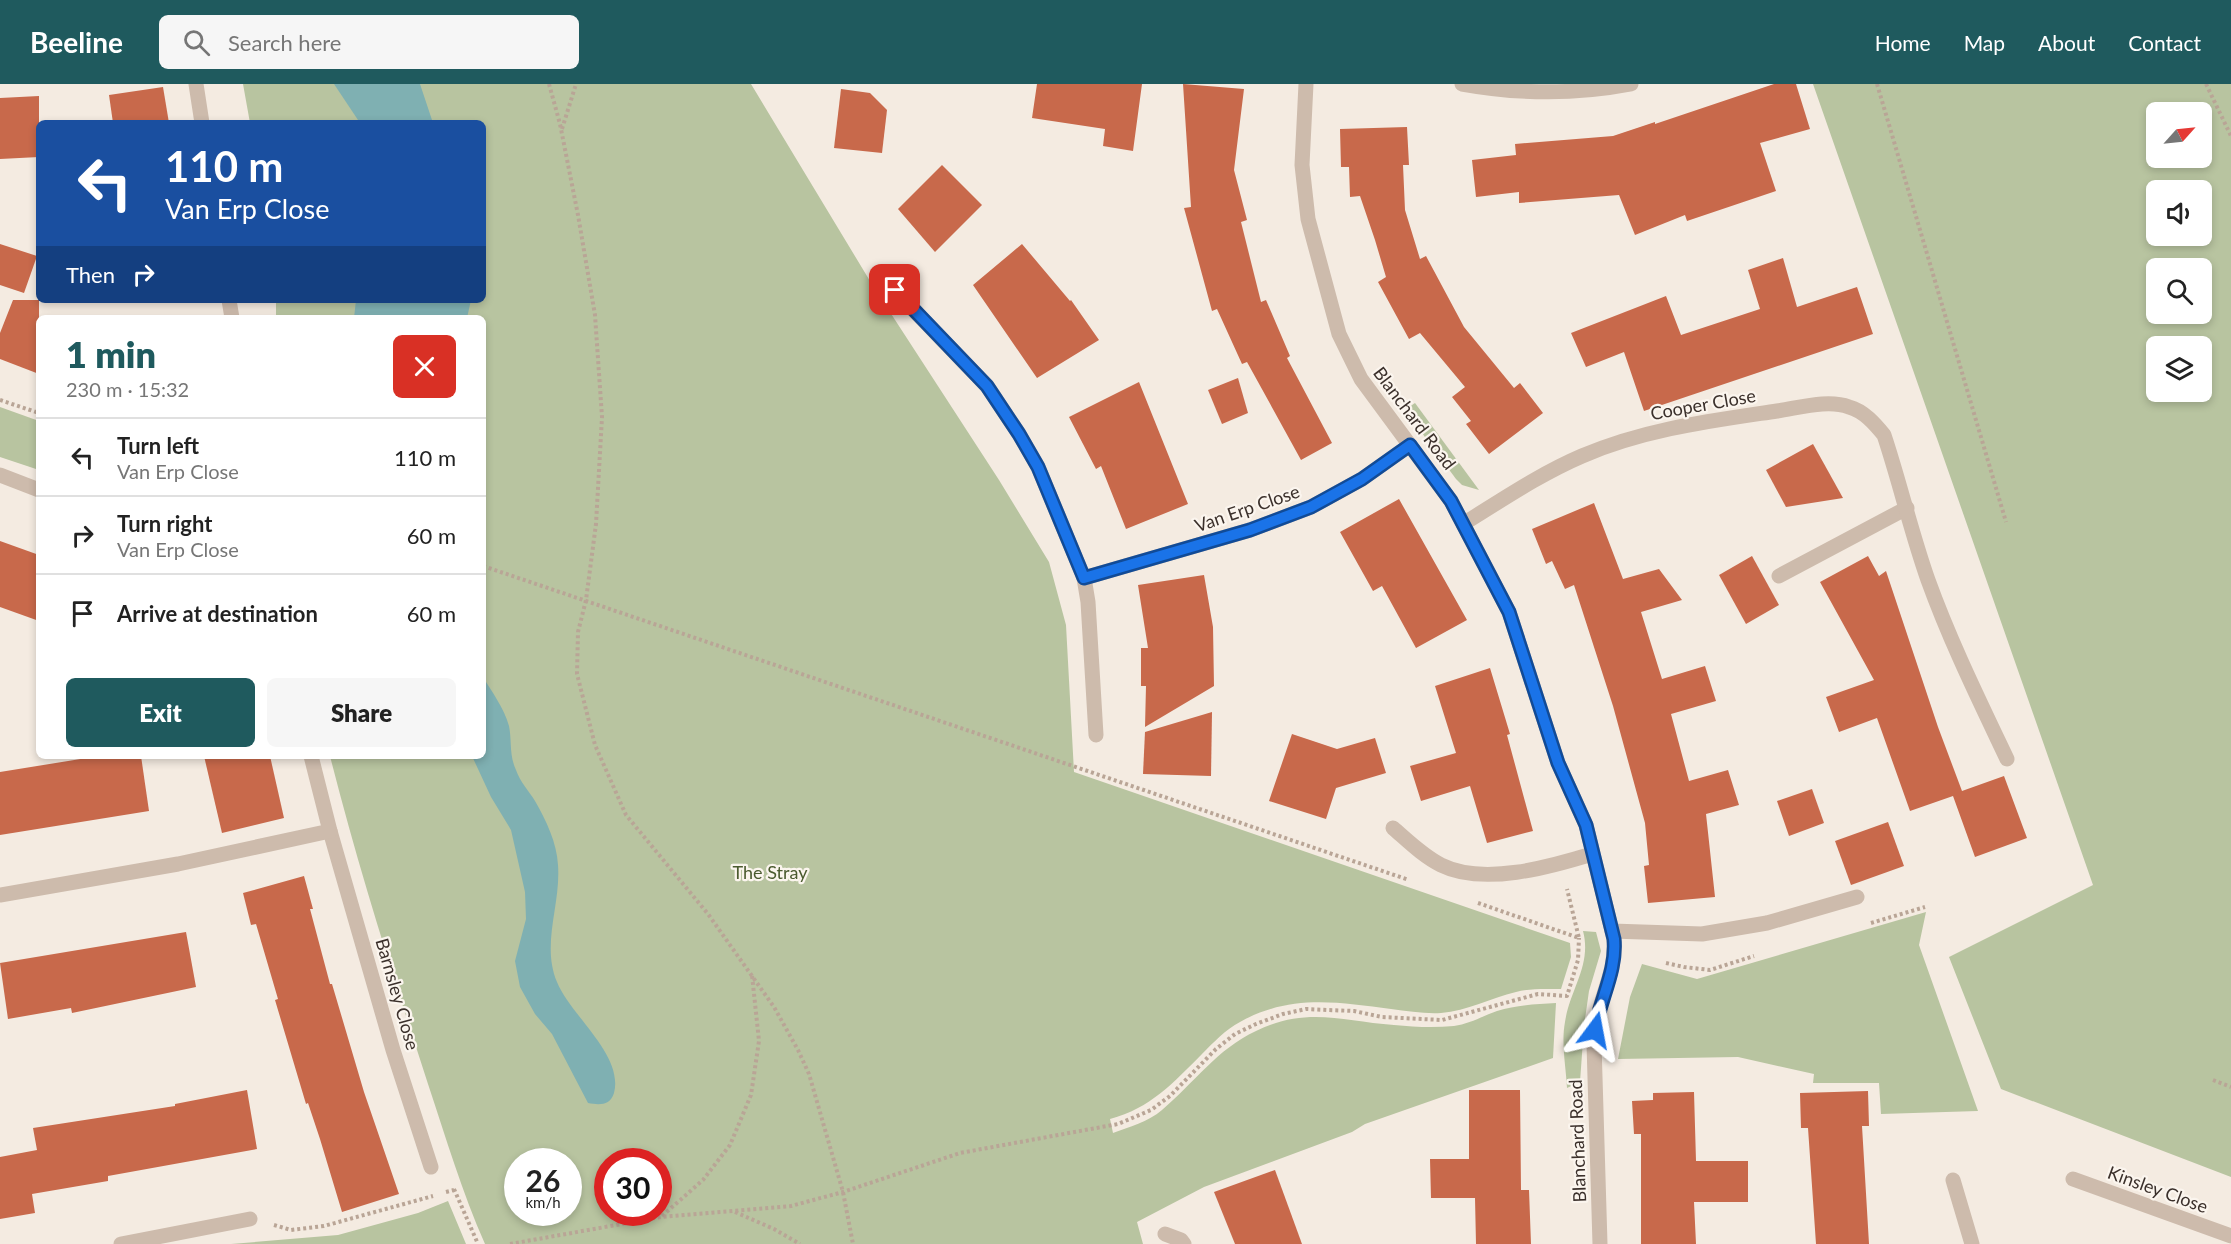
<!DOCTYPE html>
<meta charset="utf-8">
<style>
body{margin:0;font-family:Lato,sans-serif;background:#f6f6f6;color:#222;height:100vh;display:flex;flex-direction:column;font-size:22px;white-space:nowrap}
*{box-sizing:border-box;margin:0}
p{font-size:20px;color:#767676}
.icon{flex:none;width:33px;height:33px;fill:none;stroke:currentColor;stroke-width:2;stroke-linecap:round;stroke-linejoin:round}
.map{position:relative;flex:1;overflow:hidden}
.drawer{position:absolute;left:36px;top:231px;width:450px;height:444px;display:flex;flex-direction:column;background:#fff;border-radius:9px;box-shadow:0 3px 9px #0003}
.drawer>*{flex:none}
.banner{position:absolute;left:36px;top:36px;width:450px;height:183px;border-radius:9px;box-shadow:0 3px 9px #0003;background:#1a4fa0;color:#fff;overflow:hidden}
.needle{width:39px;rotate:63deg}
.fabs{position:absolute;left:2146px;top:18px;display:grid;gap:12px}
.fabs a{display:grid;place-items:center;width:66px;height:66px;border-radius:9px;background:#fff;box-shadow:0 3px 9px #0003;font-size:30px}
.speed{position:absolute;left:504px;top:1064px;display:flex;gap:12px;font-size:30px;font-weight:700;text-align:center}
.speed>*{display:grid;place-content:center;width:78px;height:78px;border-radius:50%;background:#fff;box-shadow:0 3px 9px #0003;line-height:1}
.speed small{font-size:15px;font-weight:400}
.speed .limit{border:9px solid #d22;background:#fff;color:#111}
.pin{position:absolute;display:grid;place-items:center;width:51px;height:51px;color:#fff;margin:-26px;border-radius:12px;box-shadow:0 3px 9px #0006}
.me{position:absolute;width:66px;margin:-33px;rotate:13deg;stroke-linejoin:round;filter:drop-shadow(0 0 4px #0008)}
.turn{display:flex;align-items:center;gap:21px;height:126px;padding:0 30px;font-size:27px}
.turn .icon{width:78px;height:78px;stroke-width:2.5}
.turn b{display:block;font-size:42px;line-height:51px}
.then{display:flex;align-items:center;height:57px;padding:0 30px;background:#0003;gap:12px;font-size:22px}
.round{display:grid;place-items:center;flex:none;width:63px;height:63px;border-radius:9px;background:#f6f6f6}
.overview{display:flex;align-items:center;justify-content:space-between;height:102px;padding:0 30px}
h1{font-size:36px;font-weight:800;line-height:45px;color:#1f5a5e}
.button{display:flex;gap:12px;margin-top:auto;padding:12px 30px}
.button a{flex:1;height:69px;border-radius:9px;background:#1f5a5e;color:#fff;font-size:24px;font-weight:800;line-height:69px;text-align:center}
.button a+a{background:#f6f6f6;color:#222}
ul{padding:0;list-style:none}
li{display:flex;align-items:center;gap:18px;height:78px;padding:0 30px;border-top:2px solid #e0e0e0}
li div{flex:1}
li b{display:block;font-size:22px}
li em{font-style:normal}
header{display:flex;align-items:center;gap:36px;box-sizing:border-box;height:84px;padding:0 30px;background:#1f5a5e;color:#fff}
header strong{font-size:28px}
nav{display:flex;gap:33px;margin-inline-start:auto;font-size:21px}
.search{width:420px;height:54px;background:#f6f6f6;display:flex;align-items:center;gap:15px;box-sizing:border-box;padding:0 21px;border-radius:9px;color:#767676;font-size:22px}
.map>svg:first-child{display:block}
.green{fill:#b8c4a0;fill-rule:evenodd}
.water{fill:#7fb0b2}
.building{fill:#c8694b}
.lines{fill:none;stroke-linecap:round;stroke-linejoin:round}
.path{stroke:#b9a596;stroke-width:4;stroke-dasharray:3 3;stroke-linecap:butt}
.service{stroke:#cdbbac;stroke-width:15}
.minor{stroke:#cdbbac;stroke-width:15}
.route-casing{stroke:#114b97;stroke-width:15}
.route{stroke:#1a73e8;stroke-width:10}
.labels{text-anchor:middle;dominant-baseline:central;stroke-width:4.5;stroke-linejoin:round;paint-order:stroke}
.street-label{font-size:18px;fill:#3b302b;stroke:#fbf5ee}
.park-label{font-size:18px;fill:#4a5a2e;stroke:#fbf5ee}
</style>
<header>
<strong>Beeline</strong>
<div class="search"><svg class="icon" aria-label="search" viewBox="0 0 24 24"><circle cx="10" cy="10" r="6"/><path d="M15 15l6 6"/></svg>Search here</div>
<nav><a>Home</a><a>Map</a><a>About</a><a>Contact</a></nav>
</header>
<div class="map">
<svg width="2231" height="1160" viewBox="0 0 2231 1160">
<rect width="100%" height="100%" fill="#f4ebe1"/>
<g class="green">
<path d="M243,0H751L873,202L999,396L1049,478L1066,541L1074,688L1570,859L1571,873L1561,905C1546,905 1531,904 1516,908C1491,914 1467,927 1441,929C1425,930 1408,927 1391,925C1337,918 1290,910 1240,938C1226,945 1213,959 1202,970C1173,999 1151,1024 1110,1035L1113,1049C1129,1043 1148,1038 1162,1026C1194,999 1217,965 1256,947C1306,922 1343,937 1394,941C1414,943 1434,944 1454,942C1469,940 1483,932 1497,927C1516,921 1536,920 1556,919L1553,974L1365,1040L1352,1048L1204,1103L1137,1138L1143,1160H485C462,1108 446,1054 428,1000C393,892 358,783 330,672H483V234H276V216H483V39H250ZM518,1077H568V1128H518ZM608,1077H658V1128H608Z"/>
<path d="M1813,0H2231V1093L2001,1005L1949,873L2093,801ZM2202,28V74H2157V28ZM2202,106V152H2157V106ZM2202,184V230H2157V184ZM2202,262V308H2157V262Z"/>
<polygon points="1415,319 1479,406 1462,401 1456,395 1405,326"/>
<polygon points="0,323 39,337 39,386 0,373"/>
<polygon points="1926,828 1919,861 1978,1027 1881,1030 1879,999 1813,999 1814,990 1738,973 1618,975 1630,913 1642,880 1697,895"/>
<path d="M1583,847L1596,848L1601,867L1589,907L1584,942L1580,998L1567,1004C1566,983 1561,959 1565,938C1570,905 1592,881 1583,847Z"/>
<polygon points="448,1117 466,1160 231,1160 338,1151 418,1129"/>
</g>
<g class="water">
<polygon points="334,0 420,0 433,39 360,39"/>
<polygon points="356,216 471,216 467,234 354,234"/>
<path d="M483,593C492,608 504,624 509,642C512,657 509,671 516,686C520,698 529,707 535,717C546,736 557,759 558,781C561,821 541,860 557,898C570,931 624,971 614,1009C610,1022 599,1021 588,1019L552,950L535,930L520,903L515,877L526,835L525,808L511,746L491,713L472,672H483Z"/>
</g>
<g class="building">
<polygon points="1037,0 1142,0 1133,67 1103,62 1105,45 1032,34"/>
<polygon points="1183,0 1244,5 1234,86 1247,136 1241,138 1261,218 1266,216 1290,272 1287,274 1332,359 1301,376 1247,278 1242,280 1217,225 1212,227 1184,124 1191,123"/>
<polygon points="1774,0 1796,0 1810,45 1760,59 1776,107 1687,137 1685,131 1635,151 1619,111 1519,119 1519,108 1476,113 1472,76 1516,71 1515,60 1613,52 1655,38 1655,40"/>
<polygon points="163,3 169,39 113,39 109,11"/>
<polygon points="841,5 870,9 887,26 882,69 834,64"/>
<polygon points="39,12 39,73 0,75 0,14"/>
<polygon points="1407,43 1409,81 1403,81 1405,126 1420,175 1426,172 1464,243 1514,304 1520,299 1543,329 1489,370 1466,340 1471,337 1452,313 1465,303 1420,249 1409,255 1378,198 1386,193 1375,156 1360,112 1350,113 1349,83 1341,83 1340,45"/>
<polygon points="942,81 982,121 935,168 898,125"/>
<polygon points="0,160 37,172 24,209 0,201"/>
<polygon points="1022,160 1070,217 1071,216 1099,256 1037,294 973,201"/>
<polygon points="1783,174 1797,223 1857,203 1873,250 1644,327 1624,268 1586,283 1571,249 1666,212 1681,251 1760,225 1748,186"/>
<polygon points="13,216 39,216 39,290 0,275 0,249"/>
<polygon points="1238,294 1248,329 1222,340 1208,306"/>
<polygon points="1139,298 1188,420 1126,445 1101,382 1096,385 1069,333"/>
<polygon points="1813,360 1843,414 1786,423 1766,386"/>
<polygon points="1399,415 1467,536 1416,564 1382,502 1373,507 1340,448"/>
<polygon points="1594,419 1623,495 1659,485 1682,516 1641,528 1662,595 1705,582 1716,617 1671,630 1689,697 1728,686 1739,721 1706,730 1715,813 1648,819 1644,782 1649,781 1645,739 1613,622 1574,501 1565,505 1552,477 1546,480 1532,445"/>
<polygon points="0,457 39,471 39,537 0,523"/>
<polygon points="1752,472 1779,521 1746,540 1719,491"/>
<polygon points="1868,472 1879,492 1886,487 1938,643 1962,707 2004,692 2027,754 1975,773 1953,712 1910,727 1877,634 1839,648 1826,613 1874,596 1820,498"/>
<polygon points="1204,491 1213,543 1214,602 1145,643 1146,602 1141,602 1141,564 1148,564 1138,501"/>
<polygon points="1490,584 1510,650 1507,651 1533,747 1487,759 1470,702 1421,717 1410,682 1456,669 1435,602"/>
<polygon points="1212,628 1211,692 1143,690 1145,648"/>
<polygon points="1292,650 1337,665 1375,654 1386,689 1336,704 1326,735 1269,717"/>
<polygon points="99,672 141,672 149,727 0,751 0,688"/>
<polygon points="204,672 270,672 284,734 222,749"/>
<polygon points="1812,705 1824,739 1789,752 1777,717"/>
<polygon points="1888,738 1904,782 1851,801 1835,757"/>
<polygon points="304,792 313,825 310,825 330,900 332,900 364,1008 399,1110 342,1128 320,1055 308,1019 306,1020 275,916 278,915 256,840 251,841 243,809"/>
<polygon points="186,848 196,903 72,929 71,924 8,935 0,879"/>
<polygon points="247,1006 257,1065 108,1092 108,1097 32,1110 35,1129 0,1135 0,1073 37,1066 33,1044 175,1022 175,1020"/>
<polygon points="1469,1006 1520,1006 1521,1106 1529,1106 1531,1160 1476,1160 1475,1114 1431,1114 1430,1075 1469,1075"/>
<polygon points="1868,1007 1869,1042 1862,1042 1869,1160 1816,1160 1808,1044 1801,1044 1800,1009"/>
<polygon points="1694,1008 1696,1077 1748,1077 1748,1118 1694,1118 1696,1160 1641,1160 1641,1050 1634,1050 1632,1017 1653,1016 1653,1009"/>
<polygon points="1275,1086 1302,1160 1235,1160 1214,1108"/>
</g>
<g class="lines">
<g class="path">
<polyline points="549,0 560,40 578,131 595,231 602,333 596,440 586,516 578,548 577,590 595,661 626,731 708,830 774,923 798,966 809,990 843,1108 853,1160"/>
<polyline points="1877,0 2006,438"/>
<polyline points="2206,0 2231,52"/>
<polyline points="562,45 576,0"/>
<polyline points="0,316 39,329"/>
<polyline points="483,482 1409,796"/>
<polyline points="1478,819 1579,854 1567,805"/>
<polyline points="1871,839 1925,823"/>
<polyline points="1666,879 1684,883 1710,886 1754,872"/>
<polyline points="2213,996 2231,1003"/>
<polyline points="454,1105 478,1160"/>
<polyline points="446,1108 454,1106"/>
<polyline points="735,1128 774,1145 800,1160"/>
<polyline points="662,1132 703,1096 730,1061 751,1011 759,957 752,891"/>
<polyline points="274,1141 291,1146 324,1142 433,1112"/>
<polyline points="510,1160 661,1133 791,1122 843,1108 960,1069 1118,1040 1151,1026 1170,1012 1216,965 1235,950 1256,940 1283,930 1306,925 1328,926 1354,927 1382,933 1442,936 1538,910 1567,912 1578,876 1579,854"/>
</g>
<g class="service">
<polyline points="1779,492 1907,424"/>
<path d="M1393,744C1408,757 1423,772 1441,781C1483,802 1550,783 1592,770"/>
<polyline points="1612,847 1702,850 1767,839 1857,813"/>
<polyline points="1165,1150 1181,1156 1184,1160"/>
</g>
<g class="minor">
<polyline points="196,0 202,39"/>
<path d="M1306,0L1302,81L1308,135L1339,250L1361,295L1451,417L1509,528L1558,679L1586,741L1614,855C1616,878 1608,896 1602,917C1597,931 1595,946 1594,960L1600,1160"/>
<path d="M1462,0C1518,10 1574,11 1631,0"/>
<polyline points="879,190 987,302 1019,350 1038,383 1084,494"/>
<polyline points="229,216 232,234"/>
<polyline points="0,391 39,406"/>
<path d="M1463,440C1502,416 1540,390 1582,372C1645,345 1710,337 1777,327C1799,324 1828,315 1849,323C1864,327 1875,340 1884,351C1900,399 1911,448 1928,496C1950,557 1979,616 2007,675"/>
<polyline points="1096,651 1088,518 1084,494 1250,446 1311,423 1362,395 1410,361"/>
<polyline points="330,747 393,966 431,1083"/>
<polyline points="0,811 178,780 330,747 311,672"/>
<polyline points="2073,1095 2231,1152"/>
<polyline points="1953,1096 1972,1160"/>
<polyline points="121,1160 250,1135"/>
</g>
</g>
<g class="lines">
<g class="route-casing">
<path id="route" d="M895,206L987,302L1019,350L1038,383L1084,494L1250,446L1311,423L1362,395L1410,361L1451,417L1509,528L1558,679L1586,741L1614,855C1617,887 1600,915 1595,946"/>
</g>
<use href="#route" class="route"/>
</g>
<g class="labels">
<g class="street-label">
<text transform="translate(1703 320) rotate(-10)">Cooper Close</text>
<text transform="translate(1415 334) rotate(53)">Blanchard Road</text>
<text transform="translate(1247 424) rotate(-19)">Van Erp Close</text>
<text transform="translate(398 910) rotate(74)">Barnsley Close</text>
<text transform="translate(1577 1057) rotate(-92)">Blanchard Road</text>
<text transform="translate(2158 1105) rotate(20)">Kinsley Close</text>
</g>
<g class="park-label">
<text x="770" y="788">The Stray</text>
</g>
</g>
</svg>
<div class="fabs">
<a><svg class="needle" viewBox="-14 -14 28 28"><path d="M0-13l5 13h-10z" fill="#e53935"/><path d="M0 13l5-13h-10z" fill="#767676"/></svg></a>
<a><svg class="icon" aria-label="sound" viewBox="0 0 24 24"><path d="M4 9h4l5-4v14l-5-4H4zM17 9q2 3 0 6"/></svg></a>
<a><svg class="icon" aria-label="search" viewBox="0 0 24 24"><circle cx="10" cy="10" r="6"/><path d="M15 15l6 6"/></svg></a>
<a><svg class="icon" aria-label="layers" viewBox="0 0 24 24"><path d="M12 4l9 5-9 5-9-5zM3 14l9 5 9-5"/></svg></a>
</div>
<div class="speed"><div>26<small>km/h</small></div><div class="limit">30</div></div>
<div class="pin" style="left:895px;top:206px;background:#d93025"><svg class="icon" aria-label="arrive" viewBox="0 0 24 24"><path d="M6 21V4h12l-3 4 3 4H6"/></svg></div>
<svg class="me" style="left:1595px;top:946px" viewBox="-20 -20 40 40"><path d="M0-17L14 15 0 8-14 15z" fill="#1a73e8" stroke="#fff" stroke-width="4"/></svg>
<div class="banner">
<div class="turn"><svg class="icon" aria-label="left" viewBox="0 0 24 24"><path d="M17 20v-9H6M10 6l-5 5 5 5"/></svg><div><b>110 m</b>Van Erp Close</div></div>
<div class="then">Then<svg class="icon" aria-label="right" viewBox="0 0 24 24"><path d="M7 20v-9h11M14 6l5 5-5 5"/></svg></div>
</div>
<section class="drawer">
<div class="overview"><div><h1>1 min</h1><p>230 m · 15:32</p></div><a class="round" style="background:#d93025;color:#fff"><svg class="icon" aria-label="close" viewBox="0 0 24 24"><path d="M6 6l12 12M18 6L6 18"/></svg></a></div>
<ul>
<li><svg class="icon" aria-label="left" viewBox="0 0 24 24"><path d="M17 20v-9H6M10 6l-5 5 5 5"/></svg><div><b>Turn left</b><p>Van Erp Close</p></div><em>110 m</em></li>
<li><svg class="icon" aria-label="right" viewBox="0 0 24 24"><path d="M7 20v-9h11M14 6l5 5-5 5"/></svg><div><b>Turn right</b><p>Van Erp Close</p></div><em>60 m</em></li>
<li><svg class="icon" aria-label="arrive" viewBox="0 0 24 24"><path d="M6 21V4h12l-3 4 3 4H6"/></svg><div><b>Arrive at destination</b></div><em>60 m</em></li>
</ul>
<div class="button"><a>Exit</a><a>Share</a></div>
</section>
</div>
